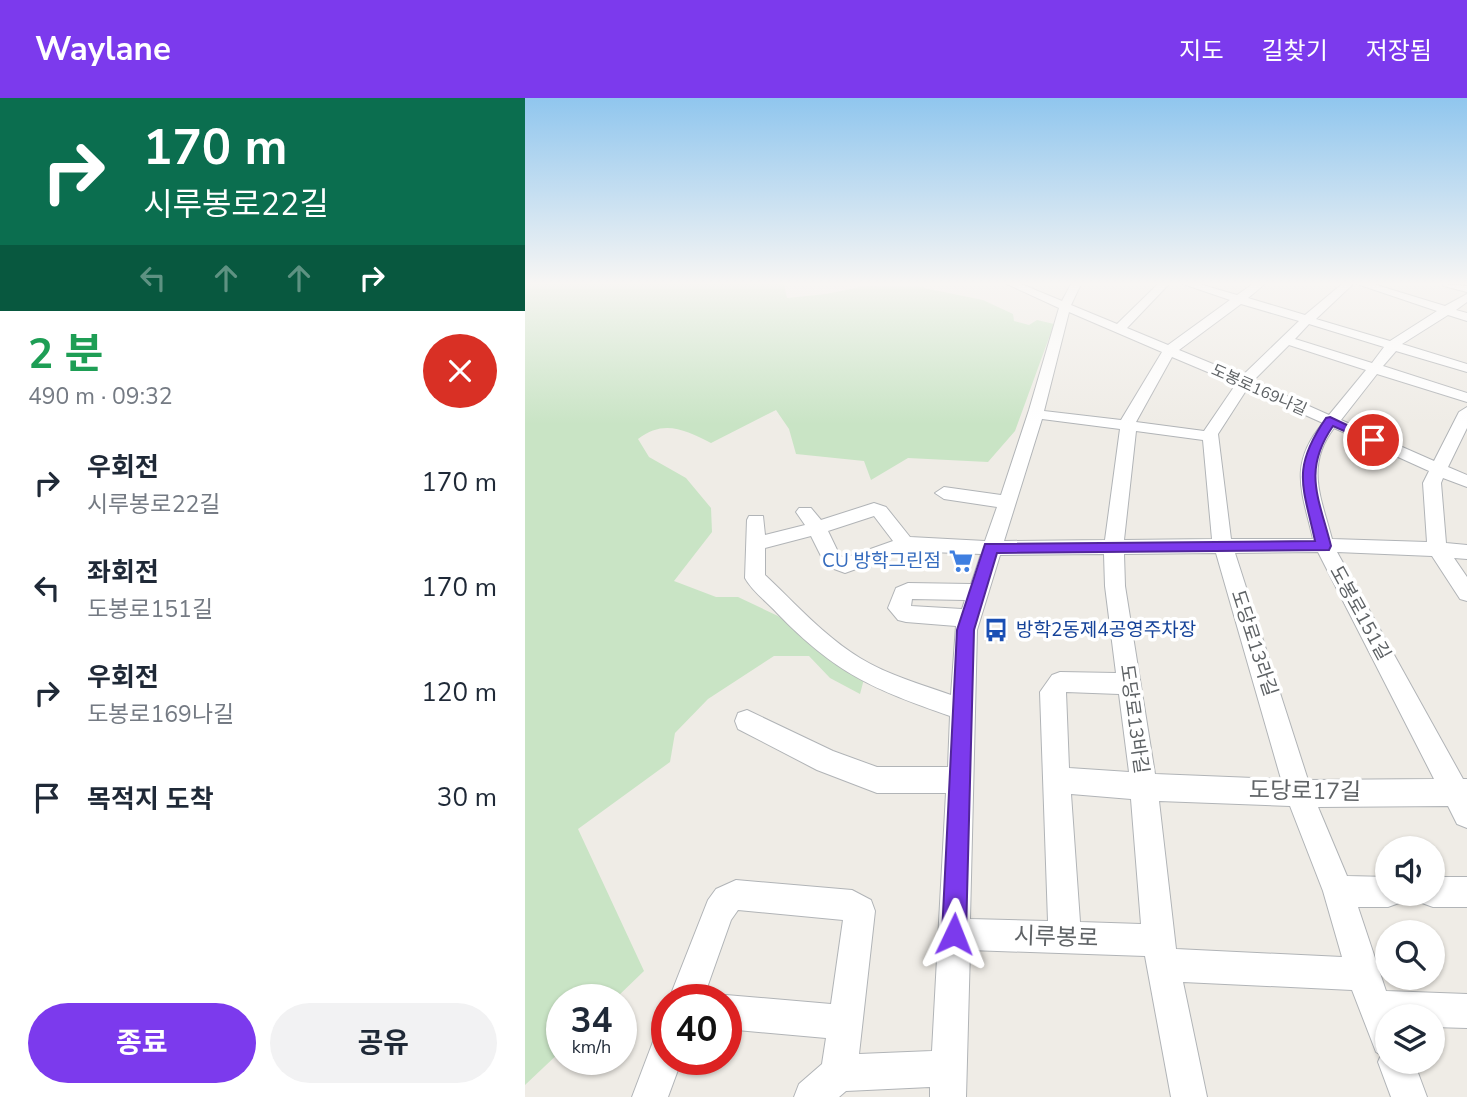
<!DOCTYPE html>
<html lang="ko">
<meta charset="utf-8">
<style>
body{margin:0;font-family:"Nunito Sans","Noto Sans KR",sans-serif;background:#f2f2f3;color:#1f2937;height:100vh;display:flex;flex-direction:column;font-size:26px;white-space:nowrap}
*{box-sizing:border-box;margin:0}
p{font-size:23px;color:#747a83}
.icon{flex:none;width:38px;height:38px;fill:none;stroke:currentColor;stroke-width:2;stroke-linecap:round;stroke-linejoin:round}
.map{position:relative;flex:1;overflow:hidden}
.drawer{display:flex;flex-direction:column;background:#fff;width:525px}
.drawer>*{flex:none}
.guide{background:#0b6e4f;color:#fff;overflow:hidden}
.controls{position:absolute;left:850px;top:738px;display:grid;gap:14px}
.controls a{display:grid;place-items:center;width:70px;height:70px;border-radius:50%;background:#fff;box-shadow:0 2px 5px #0004;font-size:35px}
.speed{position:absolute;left:21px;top:886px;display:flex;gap:14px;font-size:35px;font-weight:700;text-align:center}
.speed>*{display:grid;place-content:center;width:91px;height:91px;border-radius:50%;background:#fff;box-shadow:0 2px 5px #0004;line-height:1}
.speed small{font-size:18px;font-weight:400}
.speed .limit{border:10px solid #d22;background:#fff;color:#111}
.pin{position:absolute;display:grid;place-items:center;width:60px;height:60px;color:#fff;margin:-30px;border:4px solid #fff;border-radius:50%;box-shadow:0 2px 7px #0007}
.me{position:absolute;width:77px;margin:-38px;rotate:2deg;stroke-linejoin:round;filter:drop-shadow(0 0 5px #0008)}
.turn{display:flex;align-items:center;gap:24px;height:147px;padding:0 28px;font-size:32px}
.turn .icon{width:91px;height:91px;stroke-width:2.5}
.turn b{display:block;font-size:49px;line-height:60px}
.lanes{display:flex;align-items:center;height:66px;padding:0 28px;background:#0003;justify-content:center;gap:35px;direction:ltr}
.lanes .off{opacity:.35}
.round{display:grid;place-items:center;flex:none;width:74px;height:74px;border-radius:37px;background:#f2f2f3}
.summary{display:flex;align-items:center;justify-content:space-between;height:119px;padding:0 28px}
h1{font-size:42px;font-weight:700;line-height:52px;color:#1e9e55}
.button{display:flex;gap:14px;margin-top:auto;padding:14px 28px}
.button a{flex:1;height:80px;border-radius:42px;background:#7c3aed;color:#fff;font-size:28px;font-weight:700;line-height:80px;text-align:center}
.button a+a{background:#f2f2f3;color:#1f2937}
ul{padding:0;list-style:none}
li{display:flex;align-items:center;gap:21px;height:105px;padding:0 28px}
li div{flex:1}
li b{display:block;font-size:26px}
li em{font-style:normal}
header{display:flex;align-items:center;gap:42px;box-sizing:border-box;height:98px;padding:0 35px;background:#7c3aed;color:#fff}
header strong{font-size:33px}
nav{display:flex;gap:38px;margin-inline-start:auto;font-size:24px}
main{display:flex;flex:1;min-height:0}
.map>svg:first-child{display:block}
.green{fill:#c9e4c5}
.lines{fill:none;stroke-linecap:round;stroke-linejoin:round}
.minor-casing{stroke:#b1b4b7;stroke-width:2}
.minor{fill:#fff;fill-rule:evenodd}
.route{fill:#7c3aed;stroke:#51269a;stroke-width:2}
.labels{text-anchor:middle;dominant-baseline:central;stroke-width:7;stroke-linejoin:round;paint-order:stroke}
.far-street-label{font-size:16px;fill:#5e6265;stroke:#fff}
.shop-label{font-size:19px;fill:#366cbe;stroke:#fff;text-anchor:end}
.street-label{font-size:19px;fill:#5e6265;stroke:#fff}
.transit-label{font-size:19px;fill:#164399;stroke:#fff;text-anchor:start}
.near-street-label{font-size:23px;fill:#5e6265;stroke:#fff}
</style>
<header>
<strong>Waylane</strong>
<nav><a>지도</a><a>길찾기</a><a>저장됨</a></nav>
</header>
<main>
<section class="drawer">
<div class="guide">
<div class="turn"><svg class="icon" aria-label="right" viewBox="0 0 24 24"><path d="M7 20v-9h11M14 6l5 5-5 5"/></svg><div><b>170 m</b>시루봉로22길</div></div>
<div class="lanes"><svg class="icon off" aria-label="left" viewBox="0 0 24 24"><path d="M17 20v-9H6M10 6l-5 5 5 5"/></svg><svg class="icon off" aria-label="ahead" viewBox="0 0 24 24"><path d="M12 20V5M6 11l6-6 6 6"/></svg><svg class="icon off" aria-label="ahead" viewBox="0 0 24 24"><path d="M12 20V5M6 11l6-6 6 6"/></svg><svg class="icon" aria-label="right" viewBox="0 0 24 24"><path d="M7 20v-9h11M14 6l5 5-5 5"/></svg></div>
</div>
<div class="summary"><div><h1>2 분</h1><p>490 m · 09:32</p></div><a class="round" style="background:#d93025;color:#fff"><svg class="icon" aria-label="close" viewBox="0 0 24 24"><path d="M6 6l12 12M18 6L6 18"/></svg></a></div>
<ul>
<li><svg class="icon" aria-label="right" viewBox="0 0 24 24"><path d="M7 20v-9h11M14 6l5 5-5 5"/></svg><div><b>우회전</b><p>시루봉로22길</p></div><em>170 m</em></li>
<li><svg class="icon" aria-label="left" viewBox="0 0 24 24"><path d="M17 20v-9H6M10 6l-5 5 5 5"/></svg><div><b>좌회전</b><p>도봉로151길</p></div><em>170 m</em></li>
<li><svg class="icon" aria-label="right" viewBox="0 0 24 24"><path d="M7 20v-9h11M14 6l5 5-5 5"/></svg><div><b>우회전</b><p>도봉로169나길</p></div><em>120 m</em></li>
<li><svg class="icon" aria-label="arrive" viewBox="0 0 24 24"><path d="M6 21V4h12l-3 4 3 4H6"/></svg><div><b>목적지 도착</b></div><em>30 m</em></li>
</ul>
<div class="button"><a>종료</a><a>공유</a></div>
</section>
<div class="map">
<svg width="942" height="999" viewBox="0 0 942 999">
<rect width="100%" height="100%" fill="#efece6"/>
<path class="green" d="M0,186H259L262,200L301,196L340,188L394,189L458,202L488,216L489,223L504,227L512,222L529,226L490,333L463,364L383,360L346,382L339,363L271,356L264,331L251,312L186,345C160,332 139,321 113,341L124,359L161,380L186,410L187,434L149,483L191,499H213L253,518L339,581L335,596L305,580L284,558H249L183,601L150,635L145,664L53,731L119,873L90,901H37V952L0,987Z"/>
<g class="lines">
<g class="minor-casing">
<g id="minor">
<path d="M482,186H496L537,203L546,186H556L546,207L592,226L633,186H644L602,230L643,247L705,202L658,186H674L712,197L728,186H740L723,200L780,217L817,186H828L791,221L865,243L912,213L832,186H848L920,208L942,196V204L931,212L942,215V223L923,217L877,246L942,266V274L871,253L858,268L942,295V304L852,276L816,322L909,363L934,314L942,309V330L923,369L942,377V389L918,380L916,385L921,445L942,447V461L929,460L942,479V503L935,501L907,458L812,454L938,681H942V730L932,726L923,708L793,709L822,778L863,779V796H877L874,805L863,809H833L861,893L942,896V930L908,929V919H863V964H889L902,999H866L853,964L856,957L851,954L827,892L658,884L682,999H646L620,858L445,852L441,999H405V989L321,993L314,999H269L274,986L297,966L301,940L201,931V901H191L201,897L306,906L318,822L213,812L206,822L178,901H144L183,802L191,791L211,782L327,792L346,802L350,813L334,956L407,953L421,695H352L292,672L213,631L210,623L213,615L222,612L308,653L352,669H423L425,618C348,591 311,576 252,515C242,504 227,493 220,480L222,422L224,418H238L240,437L280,427L271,414L274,410H286L296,422L349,405L361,409L385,439L460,443L472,409L419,401L410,395L419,389L476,397L504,312L534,210ZM716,206L774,223L717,278L654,252ZM544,214L637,254L596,322L519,313ZM784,226L859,249L847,265L770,241ZM764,247L841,272L804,317L728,283ZM647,259L711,286L679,333L611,324ZM722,291L798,325C763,367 777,393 788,441H706L693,336ZM517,321L595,331L580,442L479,443ZM809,330L904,373L898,385L902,444L807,441C796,399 780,368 809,330ZM611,333L678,342L687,441L599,442ZM349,418L368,443L320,460L315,458L303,433ZM286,438L301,468L320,475L381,453L456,456L446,486L383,485L371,490L363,510L373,522L381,524L431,528L426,597C395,586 363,577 335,560C299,538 271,506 240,477V450ZM793,454L909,681L783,682L710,455ZM691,455L756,681L630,676L600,488L599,456ZM579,456L580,488L591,575L535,574L527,577L515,594L523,823L445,821L452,532L475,457ZM387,501L440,502L437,511L386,508ZM541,594L594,596L604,674L544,670ZM546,696L606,701L616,826L555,824ZM634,703L765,708L798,793L817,859L651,851Z"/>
<polygon points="917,186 942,188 942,194 919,188"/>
<polygon points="908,779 942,779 942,809 908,809 897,805 894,796 908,796"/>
<polygon points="142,936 142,961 157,961 143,999 107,999 129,941"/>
</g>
</g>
<use href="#minor" class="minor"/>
</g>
<linearGradient id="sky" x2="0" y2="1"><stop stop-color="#90c6ee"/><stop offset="0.57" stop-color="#f8f6f4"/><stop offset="1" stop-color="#f8f6f4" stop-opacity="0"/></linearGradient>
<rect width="942" height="326" fill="url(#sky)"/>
<path class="route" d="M805,319L854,342L844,344L808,328C777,373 794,400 806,448L804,452L472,455L449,532L441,836L437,844L429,848L420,844L417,836L432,532L460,446L790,443C778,387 766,371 801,320Z"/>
<defs>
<g id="supermarket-bare" transform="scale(1.89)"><path d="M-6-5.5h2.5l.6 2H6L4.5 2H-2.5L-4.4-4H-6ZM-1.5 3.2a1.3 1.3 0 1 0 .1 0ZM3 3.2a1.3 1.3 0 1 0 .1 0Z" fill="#3f7fe0" stroke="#fff" stroke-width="2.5" paint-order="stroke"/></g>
<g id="bus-bare" transform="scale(1.89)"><path d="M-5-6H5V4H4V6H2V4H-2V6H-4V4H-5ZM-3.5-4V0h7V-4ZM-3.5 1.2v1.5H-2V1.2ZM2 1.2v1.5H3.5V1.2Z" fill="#1a4fb4" stroke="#fff" stroke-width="2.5" paint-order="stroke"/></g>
</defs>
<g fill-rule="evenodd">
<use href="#supermarket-bare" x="436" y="463"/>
<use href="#bus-bare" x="471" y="532"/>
</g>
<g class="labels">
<g class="far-street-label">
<text transform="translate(734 292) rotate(24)">도봉로169나길</text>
</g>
<g class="shop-label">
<text x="416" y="463">CU 방학그린점</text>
</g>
<g class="street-label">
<text transform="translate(835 515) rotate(61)">도봉로151길</text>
<text transform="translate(729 545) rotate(72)">도당로13라길</text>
<text transform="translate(609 621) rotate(82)">도당로13바길</text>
</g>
<g class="transit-label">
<text x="491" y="532">방학2동제4공영주차장</text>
</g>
<g class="near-street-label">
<text transform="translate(780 693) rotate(1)">도당로17길</text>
<text transform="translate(531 839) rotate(2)">시루봉로</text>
</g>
</g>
</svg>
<div class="controls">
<a><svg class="icon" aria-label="sound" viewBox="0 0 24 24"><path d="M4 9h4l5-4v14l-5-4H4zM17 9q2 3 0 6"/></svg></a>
<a><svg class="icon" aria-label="search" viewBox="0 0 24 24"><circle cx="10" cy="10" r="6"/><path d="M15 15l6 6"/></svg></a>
<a><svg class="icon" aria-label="layers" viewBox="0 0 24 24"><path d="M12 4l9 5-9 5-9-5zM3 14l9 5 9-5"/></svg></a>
</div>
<div class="speed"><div>34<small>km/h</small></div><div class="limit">40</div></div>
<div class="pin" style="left:848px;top:342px;background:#d93025"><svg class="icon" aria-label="arrive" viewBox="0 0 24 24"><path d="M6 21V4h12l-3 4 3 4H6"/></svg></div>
<svg class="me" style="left:429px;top:836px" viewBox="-20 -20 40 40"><path d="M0-17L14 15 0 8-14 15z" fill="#7c3aed" stroke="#fff" stroke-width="4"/></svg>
</div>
</main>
